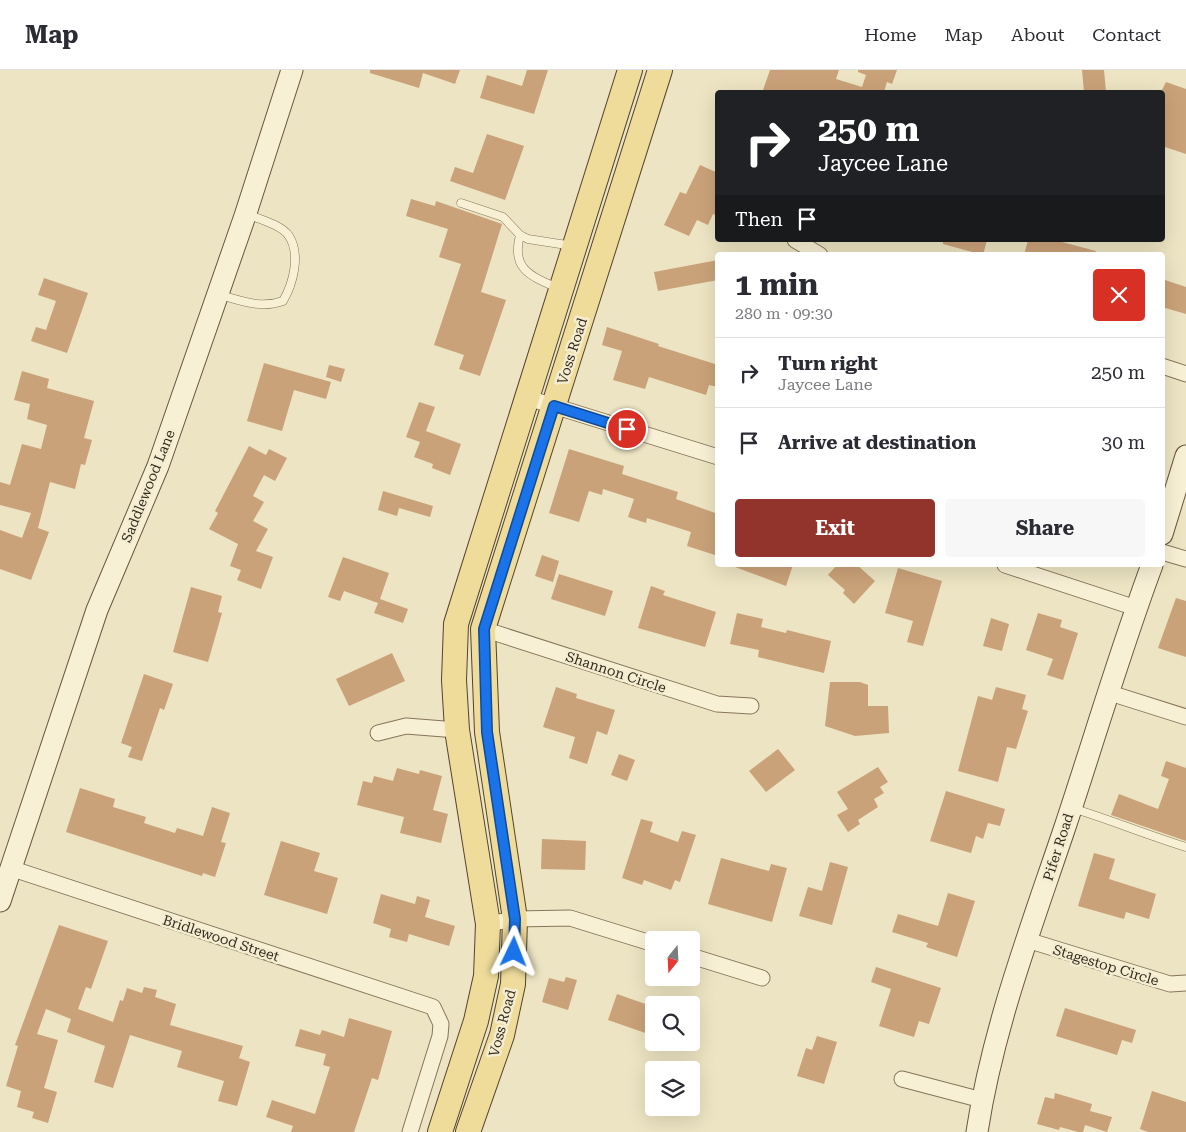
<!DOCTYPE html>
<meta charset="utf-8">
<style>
body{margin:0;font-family:"Roboto Serif",serif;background:#f7f7f7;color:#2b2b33;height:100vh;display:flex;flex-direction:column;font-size:19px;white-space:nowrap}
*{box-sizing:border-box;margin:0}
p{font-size:16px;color:#7c7c81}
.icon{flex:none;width:28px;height:28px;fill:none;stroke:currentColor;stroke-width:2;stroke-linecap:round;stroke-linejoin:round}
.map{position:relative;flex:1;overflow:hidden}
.panel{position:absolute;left:715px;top:182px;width:450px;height:315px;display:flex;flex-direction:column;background:#fff;border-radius:5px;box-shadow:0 5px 20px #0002}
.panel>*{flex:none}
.banner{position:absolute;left:715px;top:20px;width:450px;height:152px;border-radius:5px;box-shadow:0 5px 20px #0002;background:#202124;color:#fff;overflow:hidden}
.needle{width:32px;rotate:198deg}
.controls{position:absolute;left:645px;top:861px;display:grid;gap:10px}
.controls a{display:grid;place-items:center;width:55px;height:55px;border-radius:5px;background:#fff;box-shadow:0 5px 20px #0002;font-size:25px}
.pin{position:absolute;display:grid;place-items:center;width:42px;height:42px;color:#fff;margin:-21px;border:2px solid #fff;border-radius:50%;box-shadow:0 1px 5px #0007}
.me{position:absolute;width:55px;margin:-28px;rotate:2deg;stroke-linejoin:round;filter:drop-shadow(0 0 4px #0008)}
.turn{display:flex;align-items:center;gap:18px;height:105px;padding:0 20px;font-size:22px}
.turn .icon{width:65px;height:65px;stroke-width:2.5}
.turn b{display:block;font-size:35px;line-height:42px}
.then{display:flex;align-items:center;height:48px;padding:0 20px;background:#0003;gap:10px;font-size:19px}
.round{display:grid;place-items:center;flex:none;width:52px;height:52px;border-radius:5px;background:#f7f7f7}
.summary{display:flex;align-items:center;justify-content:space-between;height:85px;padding:0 20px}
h1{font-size:30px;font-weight:700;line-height:38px}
.primary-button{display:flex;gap:10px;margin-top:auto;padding:10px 20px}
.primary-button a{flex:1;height:58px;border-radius:5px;background:#93342c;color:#fff;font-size:20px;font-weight:700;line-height:58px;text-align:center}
.primary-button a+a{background:#f7f7f7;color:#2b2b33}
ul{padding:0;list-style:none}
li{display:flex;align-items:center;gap:15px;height:70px;padding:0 20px;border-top:1px solid #e1e1e2}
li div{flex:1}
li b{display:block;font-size:19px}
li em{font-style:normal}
header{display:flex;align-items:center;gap:30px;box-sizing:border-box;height:70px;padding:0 25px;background:#fff;border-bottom:1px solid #e1e1e2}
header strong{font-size:24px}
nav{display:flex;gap:28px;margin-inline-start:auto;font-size:18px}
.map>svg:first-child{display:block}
.building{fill:#caa279}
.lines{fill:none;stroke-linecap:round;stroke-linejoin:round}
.lane-casing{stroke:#86755a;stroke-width:9}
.street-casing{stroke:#86755a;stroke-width:17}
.secondary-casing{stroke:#67563d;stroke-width:23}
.primary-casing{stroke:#53432e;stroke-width:26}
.lane{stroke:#f8f0d5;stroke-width:8}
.street{stroke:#f8f0d5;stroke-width:15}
.secondary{stroke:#f8f0d5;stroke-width:21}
.primary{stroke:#efdc9b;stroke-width:24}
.route-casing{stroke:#114b97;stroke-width:12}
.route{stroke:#1a73e8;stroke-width:9}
.labels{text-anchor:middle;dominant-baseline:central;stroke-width:5;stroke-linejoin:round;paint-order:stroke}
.street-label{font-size:14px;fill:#362c1e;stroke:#f4edd1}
</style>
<header>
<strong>Map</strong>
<nav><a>Home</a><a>Map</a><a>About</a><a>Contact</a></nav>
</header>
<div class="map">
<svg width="1186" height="1062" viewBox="0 0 1186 1062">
<rect width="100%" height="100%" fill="#ece4c2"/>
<g class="building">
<polygon points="370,0 460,0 455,14 423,3 419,18 370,3"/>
<polygon points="527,0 548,0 534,44 480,28 487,5 522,16"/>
<polygon points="770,0 839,0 836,9 862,17 866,5 858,2 858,0 897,0 892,14 887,12 884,22 770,22 763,20"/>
<polygon points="1082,0 1104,0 1106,22 1084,22"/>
<polygon points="1166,12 1186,19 1186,84 1162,76 1162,20"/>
<polygon points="487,64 524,76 505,130 450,111 455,97 473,103"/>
<polygon points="700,95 718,103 718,146 713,144 708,155 697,150 689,166 664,155 680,122 686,124"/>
<polygon points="411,129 435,136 436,131 502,154 481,222 506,230 480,306 459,299 464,285 434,275 461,194 439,187 448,159 406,146"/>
<polygon points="943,170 987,170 983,185 943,174"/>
<polygon points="1028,170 1063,170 1062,172 1096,181 1096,185 1024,185"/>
<polygon points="718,190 718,210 658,221 654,202"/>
<polygon points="44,208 88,223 67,283 31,271 36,257 46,260 56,231 38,225"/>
<polygon points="1162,209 1186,217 1186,244 1162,237"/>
<polygon points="607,257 659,274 658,276 718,295 718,317 709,315 706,325 649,307 645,319 613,310 622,281 602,275"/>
<polygon points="264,293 331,312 326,329 294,320 282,361 247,351"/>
<polygon points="329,295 345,299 341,312 326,307"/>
<polygon points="22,301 49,309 47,318 94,331 84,368 92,370 85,395 81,394 75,419 50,412 38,458 49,462 31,510 0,499 0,460 22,468 31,443 0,435 0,412 10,415 22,374 41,379 47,355 27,349 30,334 14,330"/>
<polygon points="419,332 435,337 426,361 461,374 450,405 432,398 433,394 414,387 420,372 406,367"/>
<polygon points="249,376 266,385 269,379 287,388 275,411 264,405 253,426 264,432 253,451 268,459 256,481 273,487 261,519 237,510 241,500 230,496 238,474 209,459 218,443 215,441"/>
<polygon points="569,379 624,396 622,404 678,422 676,429 718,444 718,486 687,476 691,462 647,448 646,453 628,447 634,429 603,419 602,425 589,421 579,452 549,443"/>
<polygon points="383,421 433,436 430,447 399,438 397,446 378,440"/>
<polygon points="542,485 559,491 553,512 535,506"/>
<polygon points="343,487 389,503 380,529 408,539 403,553 374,543 378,533 344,521 340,531 328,527"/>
<polygon points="735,495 793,495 786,516 735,497"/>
<polygon points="837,495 857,495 875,511 854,534 843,523 845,520 828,505"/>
<polygon points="898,498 942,511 923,576 907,572 913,551 885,543"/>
<polygon points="559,504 613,521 605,546 551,529"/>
<polygon points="651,516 665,521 663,525 716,542 705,577 638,558"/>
<polygon points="191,517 222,526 218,542 222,543 208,592 173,582"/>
<polygon points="1176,528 1186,531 1186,587 1158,578"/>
<polygon points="737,543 763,549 761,557 786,563 787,560 831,571 824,603 758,587 759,580 730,574"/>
<polygon points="1038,543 1062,550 1060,557 1078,563 1063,610 1047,605 1053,589 1026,580"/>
<polygon points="991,548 1009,554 1002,581 983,576"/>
<polygon points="392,583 405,611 349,636 336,609"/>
<polygon points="144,604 173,614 164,640 160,638 142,691 128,687 132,677 121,673"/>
<polygon points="830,612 860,612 868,615 868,636 888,636 889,663 855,666 825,656"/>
<polygon points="556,617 577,624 576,628 615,640 607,665 597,661 587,694 569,688 575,667 543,657"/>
<polygon points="996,617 1026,625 1022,639 1028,641 1016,679 1007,677 998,712 958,701 978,626 992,630"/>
<polygon points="778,679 795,700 766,722 749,701"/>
<polygon points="619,684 635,690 627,711 611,705"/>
<polygon points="1166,691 1186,698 1186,771 1111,745 1119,724 1158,739 1169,709 1161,706"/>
<polygon points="878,697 888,712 880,717 884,723 874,729 878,737 858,750 860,754 848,762 837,745 848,739 837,722"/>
<polygon points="397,698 419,704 420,700 442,706 433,740 448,744 441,773 400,763 404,747 357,735 363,711 372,713 374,706 393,711"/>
<polygon points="80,718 115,729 113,737 146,747 144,753 175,763 177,758 203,766 212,737 230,743 221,772 226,773 215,807 203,803 202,806 66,762"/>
<polygon points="946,721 1005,739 1000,756 988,753 983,769 976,766 971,783 930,771"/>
<polygon points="641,749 653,752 650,762 678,772 682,761 696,765 680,812 675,810 671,820 644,810 642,815 622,808"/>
<polygon points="542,769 586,771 585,800 541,799"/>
<polygon points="281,771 320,783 314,801 338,808 327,844 264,825"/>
<polygon points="1094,783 1115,789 1109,809 1156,824 1149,849 1126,842 1124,849 1078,836"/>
<polygon points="721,788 769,801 771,794 787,798 772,852 708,834"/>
<polygon points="830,792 848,797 832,855 799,846 808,817 822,821"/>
<polygon points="948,823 975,831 957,887 926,877 928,873 892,862 898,844 938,856"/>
<polygon points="381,824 415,834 417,826 430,830 425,847 455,856 449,876 409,864 407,872 389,867 391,859 373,853"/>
<polygon points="59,855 108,871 91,919 86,917 78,939 113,952 120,930 123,931 127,918 142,923 144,917 157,920 155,927 176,934 170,955 243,976 239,988 250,992 237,1036 218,1031 224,1011 177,997 182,981 130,965 113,1018 94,1012 105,976 67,962 71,949 46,939 37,964 58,970 44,1018 57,1022 48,1053 32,1048 34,1042 17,1037 21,1021 6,1016 18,976 15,975"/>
<polygon points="876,897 941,918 929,954 919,951 914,967 879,956 891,919 871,912"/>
<polygon points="566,907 577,910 568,940 542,932 549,908 564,912"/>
<polygon points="617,924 654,937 654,966 608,950"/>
<polygon points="1065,938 1136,960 1132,973 1122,970 1117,985 1056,966"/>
<polygon points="349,948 392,961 378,1010 372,1008 354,1062 291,1062 293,1056 266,1047 272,1030 315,1044 330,997 323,995 326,984 295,976 300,959 320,965 322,960 344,967"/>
<polygon points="817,966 837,972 824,1014 797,1006 806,978 812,980"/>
<polygon points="1152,1021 1186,1032 1186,1062 1148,1062 1140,1059"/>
<polygon points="1055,1023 1092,1034 1090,1041 1112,1047 1107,1062 1085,1055 1083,1062 1078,1062 1060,1057 1059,1060 1037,1054 1045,1027 1054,1029"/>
</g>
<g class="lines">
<g class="lane-casing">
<g id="lane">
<polyline points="461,133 503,147 520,165 528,169 573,176"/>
<path d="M520,165C511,199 530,206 558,218"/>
<path d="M220,225C242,231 261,239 283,231C293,214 301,185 289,166C282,155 259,149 247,144"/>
<path d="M1072,738C1111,750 1147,765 1186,777"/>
</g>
</g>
<g class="street-casing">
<g id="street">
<polyline points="795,170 820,185"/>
<polyline points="1162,296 1186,304"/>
<polyline points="528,328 718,387"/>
<polyline points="1162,482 1186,489"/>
<polyline points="1005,495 1136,538"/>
<polyline points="483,559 717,634 751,636"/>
<polyline points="1110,623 1186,647"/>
<polyline points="378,663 406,656 457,660"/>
<polyline points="10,798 433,937 441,954 440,966 410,1062"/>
<polyline points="488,854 515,849 570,848 654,874"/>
<polyline points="1027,870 1170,914 1186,913"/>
<polyline points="691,886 762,908"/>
<polyline points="902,1009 982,1030"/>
</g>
</g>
<g class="secondary-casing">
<g id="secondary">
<polyline points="1162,464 1186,386"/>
<polyline points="0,831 97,540 158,396 245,146 292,0"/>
<path d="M977,1062C993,957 1031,858 1065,757C1094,670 1120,581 1152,495"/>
</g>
</g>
<g class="primary-casing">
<g id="primary">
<polyline points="440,1062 476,951 486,906 488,854 457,660 454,610 456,554 630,0"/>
<polyline points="468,1062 502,965 513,914 515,849 487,662 483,559 660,0"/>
</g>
</g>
<use href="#lane" class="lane"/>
<use href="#street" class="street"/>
<use href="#secondary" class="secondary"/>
<use href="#primary" class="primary"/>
</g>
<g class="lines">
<g class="route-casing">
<polyline id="route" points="514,882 515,849 487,662 484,559 554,336 627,359"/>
</g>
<use href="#route" class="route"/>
</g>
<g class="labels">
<g class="street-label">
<text transform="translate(572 281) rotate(-72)">Voss Road</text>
<text transform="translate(148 416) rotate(-68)">Saddlewood Lane</text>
<text transform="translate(616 602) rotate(18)">Shannon Circle</text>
<text transform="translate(1058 777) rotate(-72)">Pifer Road</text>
<text transform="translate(221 868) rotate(18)">Bridlewood Street</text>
<text transform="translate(1106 895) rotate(17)">Stagestop Circle</text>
<text transform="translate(502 953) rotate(-75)">Voss Road</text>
</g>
</g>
</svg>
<div class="controls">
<a><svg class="needle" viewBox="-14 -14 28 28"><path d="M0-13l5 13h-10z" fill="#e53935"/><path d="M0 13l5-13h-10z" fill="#7c7c81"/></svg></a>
<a><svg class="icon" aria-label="search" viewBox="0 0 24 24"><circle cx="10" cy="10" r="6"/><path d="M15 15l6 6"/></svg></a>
<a><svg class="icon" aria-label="layers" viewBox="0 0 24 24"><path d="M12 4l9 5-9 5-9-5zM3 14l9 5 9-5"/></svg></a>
</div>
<div class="pin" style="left:627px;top:359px;background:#d93025"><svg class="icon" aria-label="arrive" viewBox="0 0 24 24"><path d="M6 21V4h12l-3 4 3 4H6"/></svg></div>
<svg class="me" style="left:514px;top:882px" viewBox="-20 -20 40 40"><path d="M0-17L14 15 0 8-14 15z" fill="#1a73e8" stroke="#fff" stroke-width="4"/></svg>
<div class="banner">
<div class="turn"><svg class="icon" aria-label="right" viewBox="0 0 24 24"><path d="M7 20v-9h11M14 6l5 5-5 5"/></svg><div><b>250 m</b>Jaycee Lane</div></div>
<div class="then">Then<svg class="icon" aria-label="arrive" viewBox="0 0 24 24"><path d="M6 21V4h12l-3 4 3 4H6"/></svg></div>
</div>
<section class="panel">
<div class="summary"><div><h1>1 min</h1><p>280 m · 09:30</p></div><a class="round" style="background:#d93025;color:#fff"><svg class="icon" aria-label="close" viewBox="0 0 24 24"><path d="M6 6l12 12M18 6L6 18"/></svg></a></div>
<ul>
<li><svg class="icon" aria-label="right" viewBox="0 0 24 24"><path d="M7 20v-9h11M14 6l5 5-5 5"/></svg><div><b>Turn right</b><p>Jaycee Lane</p></div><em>250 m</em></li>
<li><svg class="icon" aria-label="arrive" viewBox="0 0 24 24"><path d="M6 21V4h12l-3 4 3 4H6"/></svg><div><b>Arrive at destination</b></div><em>30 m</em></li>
</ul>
<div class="primary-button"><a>Exit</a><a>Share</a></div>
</section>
</div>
